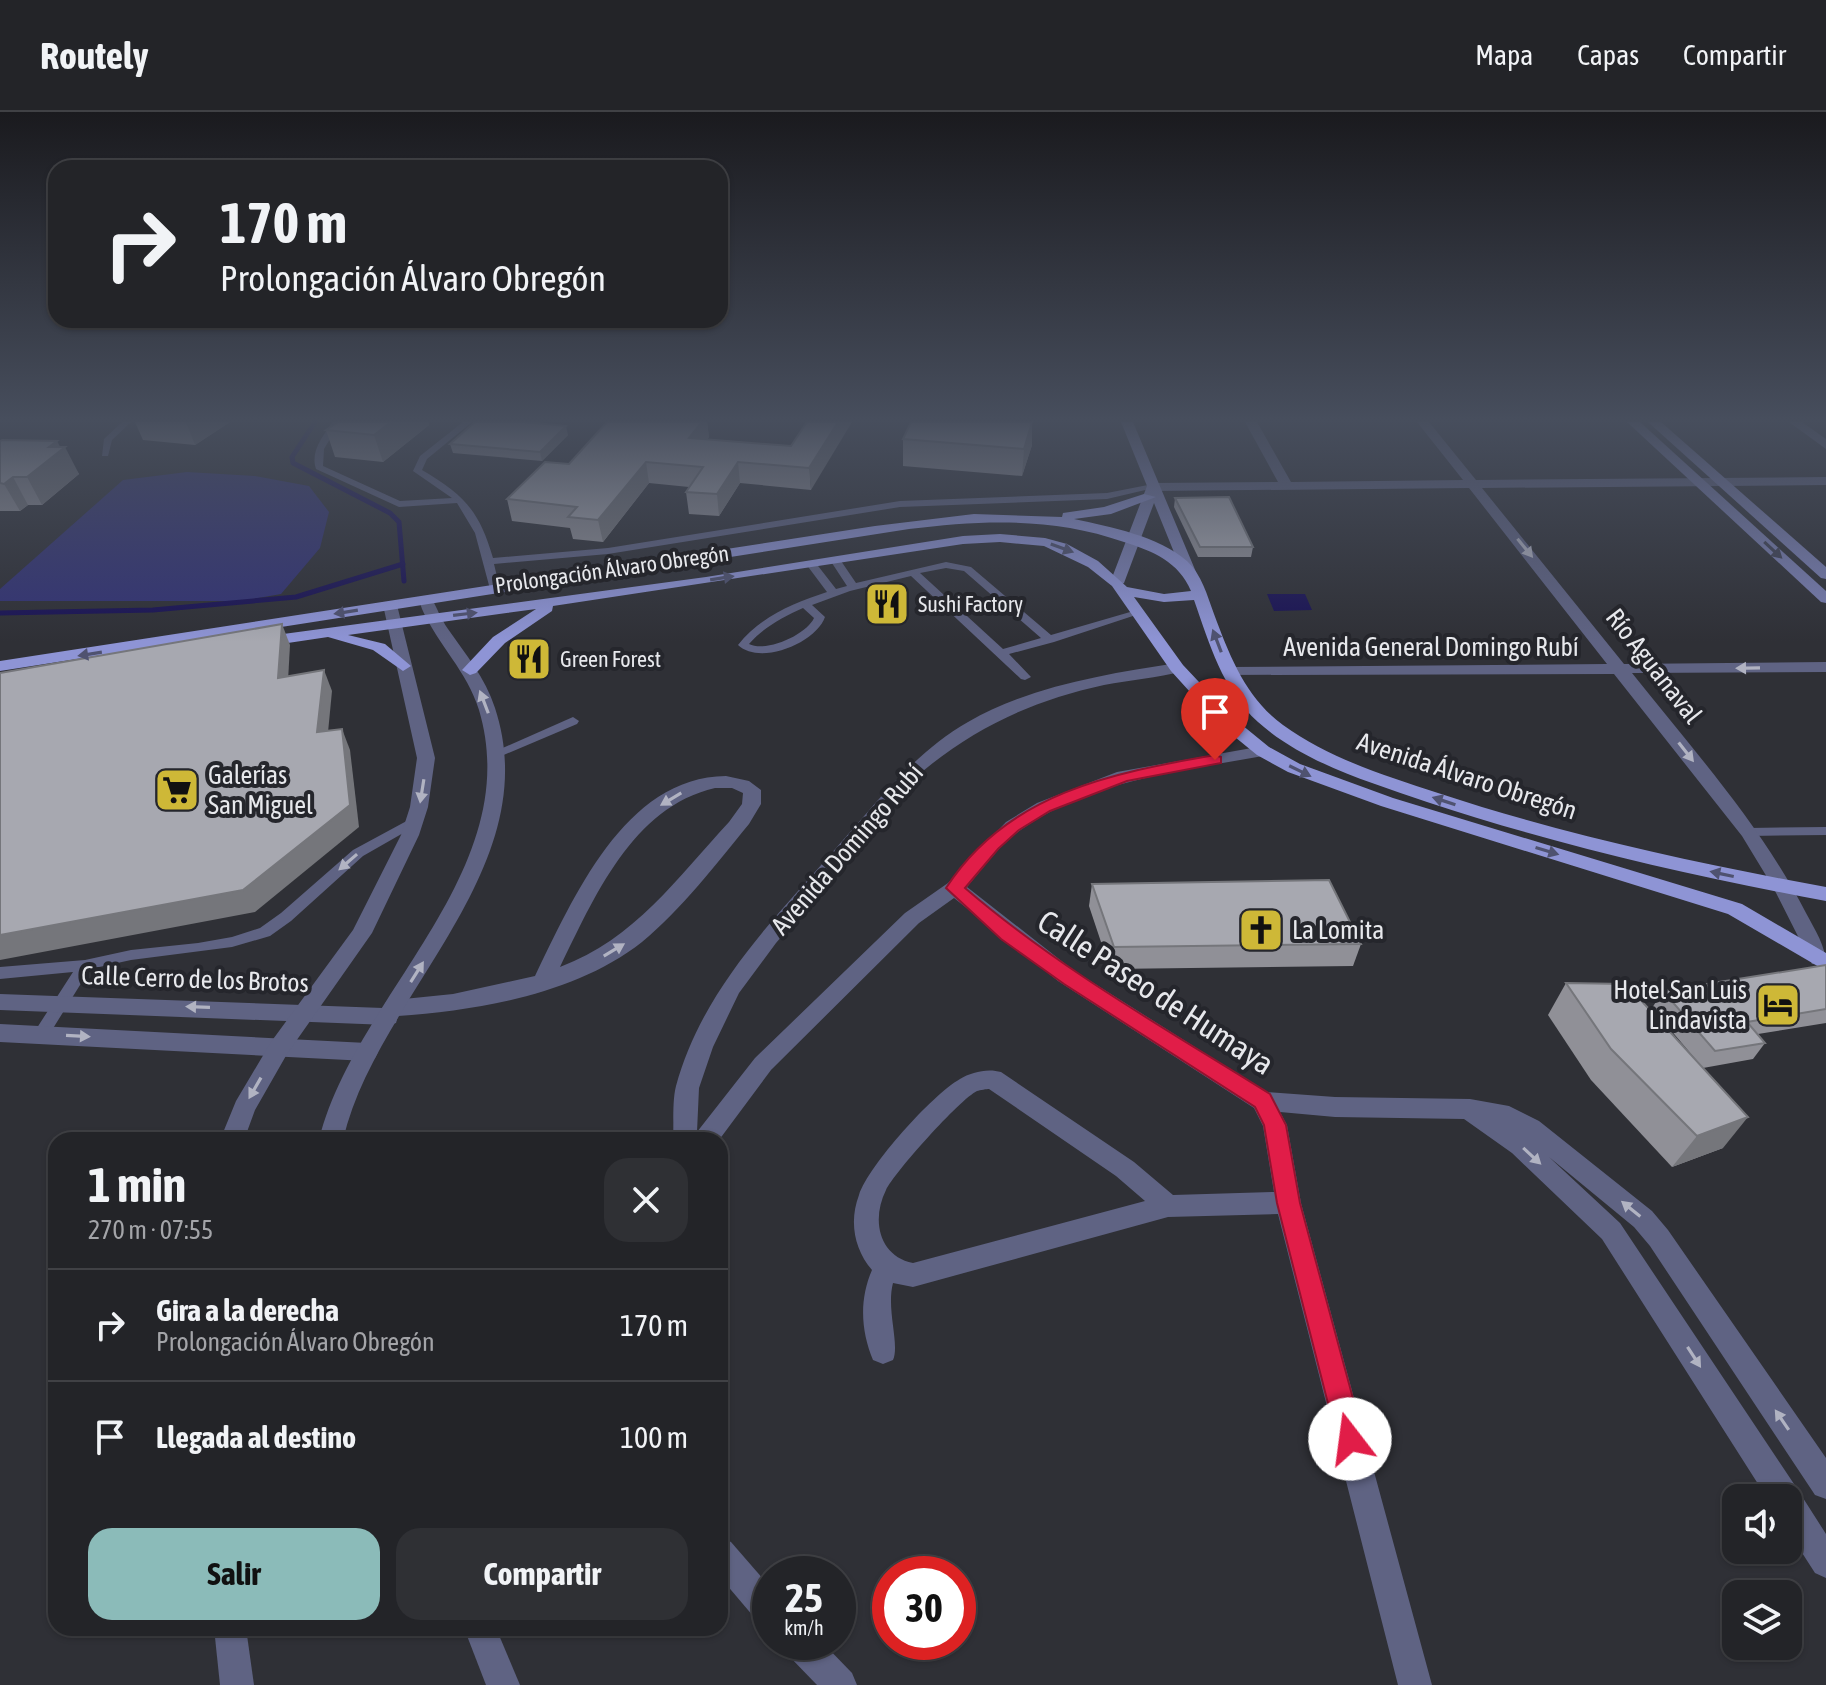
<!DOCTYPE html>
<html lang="es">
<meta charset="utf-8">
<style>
body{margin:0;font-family:"Asap Condensed",sans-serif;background:#2f3034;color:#f1f3f6;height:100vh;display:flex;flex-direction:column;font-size:30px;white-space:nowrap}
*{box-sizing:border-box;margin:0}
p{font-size:26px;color:#a3a4a8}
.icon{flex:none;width:44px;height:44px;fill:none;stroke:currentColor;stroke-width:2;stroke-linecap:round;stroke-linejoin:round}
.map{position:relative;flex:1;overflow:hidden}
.panel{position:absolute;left:48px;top:1020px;width:680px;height:504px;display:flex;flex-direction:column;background:#232428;border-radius:24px;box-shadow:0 2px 6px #0004,0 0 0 2px #404145}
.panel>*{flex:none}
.top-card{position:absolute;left:48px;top:48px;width:680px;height:168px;border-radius:24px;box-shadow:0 2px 6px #0004,0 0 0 2px #404145;background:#232428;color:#f1f3f6;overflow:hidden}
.fabs{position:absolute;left:1722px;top:1372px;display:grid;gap:16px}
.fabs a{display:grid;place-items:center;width:80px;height:80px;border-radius:16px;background:#232428;box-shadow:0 2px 6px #0004,0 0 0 2px #404145;font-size:40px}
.speed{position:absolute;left:752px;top:1444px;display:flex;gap:16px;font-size:40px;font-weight:700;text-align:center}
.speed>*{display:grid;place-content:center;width:104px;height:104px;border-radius:50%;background:#232428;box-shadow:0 2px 6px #0004,0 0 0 2px #404145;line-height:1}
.speed small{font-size:20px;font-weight:400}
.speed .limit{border:12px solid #d22;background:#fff;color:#111}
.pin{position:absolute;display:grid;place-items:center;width:68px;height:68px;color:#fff;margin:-82px -34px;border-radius:50% 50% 50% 0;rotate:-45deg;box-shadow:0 0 8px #0007}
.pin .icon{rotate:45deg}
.me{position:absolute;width:88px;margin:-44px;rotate:345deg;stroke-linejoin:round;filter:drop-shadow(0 0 6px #0008)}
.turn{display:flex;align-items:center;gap:28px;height:168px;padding:0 40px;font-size:36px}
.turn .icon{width:104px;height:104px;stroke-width:2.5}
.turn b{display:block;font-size:56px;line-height:68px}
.round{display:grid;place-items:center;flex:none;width:84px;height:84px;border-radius:24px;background:#2f3034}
.summary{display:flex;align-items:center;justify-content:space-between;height:136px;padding:0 40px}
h1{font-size:48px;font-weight:700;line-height:60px}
.primary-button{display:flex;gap:16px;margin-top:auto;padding:16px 40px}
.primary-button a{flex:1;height:92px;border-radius:24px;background:#8bbbb9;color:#111;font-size:32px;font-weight:700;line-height:92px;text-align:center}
.primary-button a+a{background:#2f3034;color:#f1f3f6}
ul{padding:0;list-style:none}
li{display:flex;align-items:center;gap:24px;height:112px;padding:0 40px;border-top:2px solid #404145}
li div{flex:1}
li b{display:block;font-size:30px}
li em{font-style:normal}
header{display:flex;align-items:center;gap:48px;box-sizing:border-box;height:112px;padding:0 40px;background:#232428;border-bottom:2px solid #404145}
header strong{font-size:38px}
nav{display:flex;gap:44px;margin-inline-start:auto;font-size:28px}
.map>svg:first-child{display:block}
.green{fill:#333375}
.water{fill:#1a1355}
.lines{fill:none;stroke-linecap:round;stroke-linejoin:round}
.stream{stroke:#1a1355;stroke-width:5}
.service{fill:#5f6383;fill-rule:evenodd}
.minor{fill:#5f6383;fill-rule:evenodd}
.tertiary{fill:#5f6383;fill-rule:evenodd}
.secondary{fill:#7a7fb2;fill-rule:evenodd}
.primary{fill:#8e94d5;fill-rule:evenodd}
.wall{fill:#909097}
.shaded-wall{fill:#75767b}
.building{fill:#a7a8b0;stroke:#75767b;stroke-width:2}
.oneway{fill:#4f5270}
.oneway2{fill:#b1b3c2}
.oneway3{fill:#3f4154}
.route{fill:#e11d48;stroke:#92132f;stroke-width:2}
.labels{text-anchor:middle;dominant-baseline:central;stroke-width:8;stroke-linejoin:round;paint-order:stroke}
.far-street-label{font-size:22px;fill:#e7e8ec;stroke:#25262c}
.far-poi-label{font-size:22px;fill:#e7e8ec;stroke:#25262c;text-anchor:start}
.street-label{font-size:26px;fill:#e7e8ec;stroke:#25262c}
.poi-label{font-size:26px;fill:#e7e8ec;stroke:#25262c;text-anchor:start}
.near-street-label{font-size:32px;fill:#e7e8ec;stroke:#25262c}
</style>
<header>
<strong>Routely</strong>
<nav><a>Mapa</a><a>Capas</a><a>Compartir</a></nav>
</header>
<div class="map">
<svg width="1826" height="1573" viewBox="0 0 1826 1573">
<rect width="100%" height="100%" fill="#2f3036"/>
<polygon class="green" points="187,360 255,364 309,374 329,400 320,436 281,482 242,489 0,489 0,477 123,368"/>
<polygon class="water" points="1267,482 1305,482 1312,498 1274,499"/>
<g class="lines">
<g class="stream">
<polyline points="315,310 292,345 293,351 390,401 399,410 404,469"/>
<polyline points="0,501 153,498 296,485 403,452"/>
</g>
<g class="service">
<polygon points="122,310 131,310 112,328 108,344 102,344 104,327"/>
<path d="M332,310H340L324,337L323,354L400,389L452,386L413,359L420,344L463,310H472L427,347L422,358C464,383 479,398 493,446L608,436L900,389L1107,381L1153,372L1158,375L1107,387L900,395L608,442L494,452L500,477L495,480L490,477L475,421L457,391L399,395L316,357C310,339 323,325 332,310Z"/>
<path d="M835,445L839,446L856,471L946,450L971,455L1051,523L1137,498L1142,501L1054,530L1009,542L1031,565L1025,568L1021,567L911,464L850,479L812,493L825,505C816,531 760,554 738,533C760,505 793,491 827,480L806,452L807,450H815L836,477L847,474L830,448ZM946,456L964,459L1041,526L1003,537L920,461ZM803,496L814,506C807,522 767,541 749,532C764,515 783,505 803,496Z"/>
<polygon points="573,605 579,609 577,612 499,645 491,645 489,642"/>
<polygon points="414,705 419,706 421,709 419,712 363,744 291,809 270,824 232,835 131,848 90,857 47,926 41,928 35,926 33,922 73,860 0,867 0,855 85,848 131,838 198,831 232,825 260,816 281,801 353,738"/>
<polygon points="1826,715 1826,723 1749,724 1742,720 1749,716"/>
</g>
<g class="minor">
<path d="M1245,310H1257L1291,370L1463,368L1417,310H1429L1476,368L1826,365V373L1482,376L1624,552L1826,550V560L1632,561C1694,639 1761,713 1806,801C1815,818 1826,834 1826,853L1812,852L1773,775L1742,724L1614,562L1223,563V557L1229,555L1607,552L1469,376L1153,379L1147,375L1153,371L1278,370Z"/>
<polygon points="1789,310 1802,310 1826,327 1826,337"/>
<path d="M1177,551L1183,553V559C1157,566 1130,568 1104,573C1035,588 977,614 923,659L776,831L739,881L713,935L699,976L697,1020L755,946L905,801L948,771L1006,710L1037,691L1117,660L1263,634L1269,635L1272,639L1269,643L1263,644C1181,659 1092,668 1022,717C1000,732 984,755 967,775L1073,858L1266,980L1335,985L1470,987L1509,994L1539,1009L1652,1099L1668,1118L1826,1346V1387L1815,1383L1650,1134L1634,1115L1549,1045L1620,1111L1796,1375L1826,1422V1466L1815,1461L1788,1419V1386H1767L1602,1127L1512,1041L1464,1007L1335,1005L1280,1000L1287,1013L1301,1091L1432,1573H1398L1278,1102L1168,1105L913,1175L893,1171C886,1198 900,1232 893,1248L883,1252L873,1248C861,1219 859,1188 872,1158C854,1137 849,1109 859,1083C869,1053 932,983 960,967C971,960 988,956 1001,960L1134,1050L1173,1083L1274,1080L1263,1014L1254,996L1058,869L954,786L919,811L771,958L719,1028H673C674,1011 672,990 676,974C702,878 774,807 837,735C878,689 914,641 968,610C1031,574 1106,562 1177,551ZM989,977L1116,1064L1145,1089L913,1151C879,1144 871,1108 886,1078C894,1061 960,987 977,979C980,978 987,977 989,977Z"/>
<path d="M726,664L749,669L761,678V692L749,712C716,752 682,797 642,830C576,882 480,898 398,904L396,911L388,913L0,898V882L383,896L386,890L394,888L453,882L535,864C573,787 624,665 726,664ZM715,676H732L743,681L742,692L729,710C677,766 635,827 560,855C594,786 632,695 715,676Z"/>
<polygon points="0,912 367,931 375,934 378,940 375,946 367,949 0,930"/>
<polygon points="720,1425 731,1430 770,1475 770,1516 759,1511 720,1465"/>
<polygon points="783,1530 822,1530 852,1561 857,1573 817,1573 787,1542"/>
</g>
<g class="tertiary">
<path d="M426,484L431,485C437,496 441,507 448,517C466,543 485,565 495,596C548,758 376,884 343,1028H319C354,884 527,760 479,598C467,559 438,533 422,497L419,488Z"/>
<polygon points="390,489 397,493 435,646 428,695 419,723 372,821 287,942 255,998 244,1028 220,1028 236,989 271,930 353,818 401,723 410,695 417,646 383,493"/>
<polygon points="214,1516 246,1516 254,1573 220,1573"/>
<polygon points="464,1516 496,1516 520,1573 486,1573"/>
</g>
<g class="secondary">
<polygon points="1121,310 1133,310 1196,460 1194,463 1189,464 1182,460 1154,391 1124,471 1117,475 1110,471 1147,374"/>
<polygon points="1627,310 1640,310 1826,479 1826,491 1821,490"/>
<polygon points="1648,310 1661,310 1826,455 1826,467 1821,466"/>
</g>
<path class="primary" d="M1144,382L1156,385L1111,402L1074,407C1111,415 1158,424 1187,449C1202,463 1207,483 1214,502C1230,545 1246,586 1283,613C1328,646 1386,664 1438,681C1565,723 1695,751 1826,775V789C1691,764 1557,733 1427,690C1369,670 1304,651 1258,610C1223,579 1209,531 1194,488L1164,490L1134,485L1183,553L1231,604L1269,635L1300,652L1393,686L1742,792L1826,841V859L1728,802L1381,694L1288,660L1257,643L1219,612L1171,559L1112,474L1088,455L1044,434L1000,430L963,432L553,494L552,499L505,531L476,561L470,563L462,558L493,525L536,497L348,523L385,532L411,554L403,559L373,538L328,525L261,535L253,530L261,525L706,465L963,424L1000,422L1045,426L1067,432L1098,449L1127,475L1164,482L1191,479C1179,450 1153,439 1124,430C1053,405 983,408 909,417L0,559V549L875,414L974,402L1062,405L1063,401L1104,395Z"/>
</g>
<g class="wall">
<polygon points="135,310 230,310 195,333 143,328"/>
<polygon points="338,310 428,310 429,313 383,350 335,345 326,318"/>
<polygon points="607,310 707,310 709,325 707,327 791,334 807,310 811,378 740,371 719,404 689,402 686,380 689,375 649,371 603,430 573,427 570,416 512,409 507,387 569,352"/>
<polygon points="568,323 542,349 453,341 450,332"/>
<polygon points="903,327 1032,333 1022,364 903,354"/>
<polygon points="0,329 60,335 79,362 42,393 28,393 20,399 0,399"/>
<polygon points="1175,386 1253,435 1251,445 1198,445 1174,395"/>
<polygon points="1092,772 1361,832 1353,854 1110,857 1089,794"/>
<polygon points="1826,853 1826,911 1758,922 1765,931 1753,947 1703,956 1652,896 1663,879"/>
<polygon points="1566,871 1723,1036 1672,1055 1591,968 1548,903"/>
</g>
<g class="shaded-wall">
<polygon points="186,310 230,310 195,333"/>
<polygon points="391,310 428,310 429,313 383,350 374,323"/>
<polygon points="702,310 707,310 709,325 692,347 689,326"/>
<polygon points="838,310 852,310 811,378 809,356"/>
<polygon points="1032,310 1032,333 1022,364 1024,337"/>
<polygon points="566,314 568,323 542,349 540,340"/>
<polygon points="57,329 62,338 65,335 79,362 42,393 27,365 49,335"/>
<polygon points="646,350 649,371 603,430 598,408"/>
<polygon points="738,350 740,371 719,404 717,382"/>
<polygon points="13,365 28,393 20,399 4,372"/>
<polygon points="282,512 290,533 287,587 278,566"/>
<polygon points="324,558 332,579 326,641 317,620"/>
<polygon points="342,617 350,638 359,715 255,800 0,848 0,823"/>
<polygon points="1748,1005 1723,1036 1672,1055 1697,1024"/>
</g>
<g class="building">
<polygon points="338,310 391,310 374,323 326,318"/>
<polygon points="475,310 525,310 566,314 540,340 450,332"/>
<polygon points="607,310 702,310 689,326 791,334 807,310 838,310 809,356 738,350 717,382 686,380 703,355 646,350 598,408 568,405 577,395 507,387 545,350 569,352"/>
<polygon points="911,310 1032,310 1024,337 903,327"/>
<polygon points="2,328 57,329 49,335 65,335 27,365 13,365 4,372 0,371 0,329"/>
<polygon points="1229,385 1253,435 1200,435 1175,386"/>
<polygon points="282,512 278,566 324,558 317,620 342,617 350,693 243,778 0,823 0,561"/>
<polygon points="1329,768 1361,832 1114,835 1092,772"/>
<polygon points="1826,853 1826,897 1747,910 1765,931 1715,939 1663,879"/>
<polygon points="1566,871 1626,872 1748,1005 1697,1024 1611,937"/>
</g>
<defs><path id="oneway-solid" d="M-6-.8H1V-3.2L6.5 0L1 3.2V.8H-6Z" transform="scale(2)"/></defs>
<g class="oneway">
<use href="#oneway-solid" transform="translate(1062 436) rotate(20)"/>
<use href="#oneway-solid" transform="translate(722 466) rotate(-9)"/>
<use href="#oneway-solid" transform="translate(346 500) rotate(171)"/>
<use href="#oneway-solid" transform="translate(465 502) rotate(-7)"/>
<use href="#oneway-solid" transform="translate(1217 529) rotate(-111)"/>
<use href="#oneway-solid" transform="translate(90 542) rotate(171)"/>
<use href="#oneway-solid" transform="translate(1300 659) rotate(26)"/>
<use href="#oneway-solid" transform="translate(1444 689) rotate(-162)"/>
<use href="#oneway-solid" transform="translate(1547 739) rotate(17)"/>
<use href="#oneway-solid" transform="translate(1722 762) rotate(-168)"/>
</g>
<g class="oneway2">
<use href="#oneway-solid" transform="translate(1525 436) rotate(51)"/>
<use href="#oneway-solid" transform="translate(1748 556) rotate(179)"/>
<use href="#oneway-solid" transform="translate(484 590) rotate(-111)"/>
<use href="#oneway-solid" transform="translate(1686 640) rotate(52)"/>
<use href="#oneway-solid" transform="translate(422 679) rotate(99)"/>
<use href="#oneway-solid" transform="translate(671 687) rotate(149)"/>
<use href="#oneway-solid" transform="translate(348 750) rotate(139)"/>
<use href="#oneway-solid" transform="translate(614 838) rotate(-31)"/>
<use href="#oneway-solid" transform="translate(417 860) rotate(-58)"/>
<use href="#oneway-solid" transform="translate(198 895) rotate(-178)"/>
<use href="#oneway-solid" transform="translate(78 924) rotate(3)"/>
<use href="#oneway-solid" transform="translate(255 976) rotate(120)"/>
<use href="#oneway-solid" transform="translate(1532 1044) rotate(43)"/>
<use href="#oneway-solid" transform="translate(1631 1097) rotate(-141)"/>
<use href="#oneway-solid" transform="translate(1694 1245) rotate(57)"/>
<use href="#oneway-solid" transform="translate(1782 1308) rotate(-124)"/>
</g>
<use class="oneway3" href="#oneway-solid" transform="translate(1773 438) rotate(43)"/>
<linearGradient id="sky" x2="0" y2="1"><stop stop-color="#1a1a1e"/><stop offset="0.58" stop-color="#474e5d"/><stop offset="1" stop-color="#474e5d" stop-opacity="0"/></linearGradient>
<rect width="1826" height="530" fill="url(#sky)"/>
<path class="route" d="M1215,643L1221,645V651L1127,669L1050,699L1019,718L998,737L965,776C1058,856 1166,917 1270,982L1286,1013L1300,1091L1364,1327L1360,1337L1350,1341L1341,1337L1337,1327L1277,1091L1264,1013L1255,995L1064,872L1001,827L946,776C1007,681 1112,661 1215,643Z"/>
<defs>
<g id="restaurant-square" transform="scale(2.3)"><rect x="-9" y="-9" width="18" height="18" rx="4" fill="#ceb837" stroke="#25262c"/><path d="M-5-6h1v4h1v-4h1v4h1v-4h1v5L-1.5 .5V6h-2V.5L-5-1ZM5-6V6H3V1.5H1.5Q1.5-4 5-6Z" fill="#111"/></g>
<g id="supermarket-square" transform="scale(2.3)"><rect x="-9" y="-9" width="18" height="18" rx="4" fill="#ceb837" stroke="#25262c"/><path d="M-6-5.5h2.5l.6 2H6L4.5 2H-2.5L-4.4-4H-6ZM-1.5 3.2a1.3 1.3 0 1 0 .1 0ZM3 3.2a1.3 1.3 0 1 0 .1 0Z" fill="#111"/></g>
<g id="church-square" transform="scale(2.3)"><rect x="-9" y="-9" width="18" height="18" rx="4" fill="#ceb837" stroke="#25262c"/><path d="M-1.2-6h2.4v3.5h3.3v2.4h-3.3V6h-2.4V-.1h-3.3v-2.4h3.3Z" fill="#111"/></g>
<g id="hotel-square" transform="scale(2.3)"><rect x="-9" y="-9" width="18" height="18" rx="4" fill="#ceb837" stroke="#25262c"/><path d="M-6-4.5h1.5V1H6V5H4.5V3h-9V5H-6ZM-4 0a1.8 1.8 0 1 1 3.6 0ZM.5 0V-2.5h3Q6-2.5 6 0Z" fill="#111"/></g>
</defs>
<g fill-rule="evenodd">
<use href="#restaurant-square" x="887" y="492"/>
<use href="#restaurant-square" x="529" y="547"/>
<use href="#supermarket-square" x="177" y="678"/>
<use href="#church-square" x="1261" y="818"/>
<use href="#hotel-square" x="1778" y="893"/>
</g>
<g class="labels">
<g class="far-street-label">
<text transform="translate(612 457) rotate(-8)">Prolongación Álvaro Obregón</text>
</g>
<g class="far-poi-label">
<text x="918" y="492">Sushi Factory</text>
<text x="560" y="547">Green Forest</text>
</g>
<g class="street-label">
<text x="1431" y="535">Avenida General Domingo Rubí</text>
<text transform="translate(1654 554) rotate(52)">Río Aguanaval</text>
<text transform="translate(1467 664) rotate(18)">Avenida Álvaro Obregón</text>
<text transform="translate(847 737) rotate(-49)">Avenida Domingo Rubí</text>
<text transform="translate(195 867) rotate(2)">Calle Cerro de los Brotos</text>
</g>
<g class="poi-label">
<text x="208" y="663">Galerías<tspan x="208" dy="30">San Miguel</tspan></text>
<text x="1292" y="818">La Lomita</text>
<text x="1747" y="878" text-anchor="end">Hotel San Luis<tspan x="1747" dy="30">Lindavista</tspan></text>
</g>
<g class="near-street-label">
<text transform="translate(1156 880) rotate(33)">Calle Paseo de Humaya</text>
</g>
</g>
</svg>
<div class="fabs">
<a><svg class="icon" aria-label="sound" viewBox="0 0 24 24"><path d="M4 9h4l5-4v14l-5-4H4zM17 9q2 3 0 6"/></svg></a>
<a><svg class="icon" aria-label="layers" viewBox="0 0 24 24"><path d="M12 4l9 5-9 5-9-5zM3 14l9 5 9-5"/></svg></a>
</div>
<div class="speed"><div>25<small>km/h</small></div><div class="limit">30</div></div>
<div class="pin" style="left:1215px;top:648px;background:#d93025"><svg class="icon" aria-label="arrive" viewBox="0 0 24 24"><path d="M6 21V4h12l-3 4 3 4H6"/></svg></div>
<svg class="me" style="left:1350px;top:1327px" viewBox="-20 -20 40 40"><circle r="19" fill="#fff"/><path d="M0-13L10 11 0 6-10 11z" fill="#e11d48"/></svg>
<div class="top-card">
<div class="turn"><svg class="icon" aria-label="right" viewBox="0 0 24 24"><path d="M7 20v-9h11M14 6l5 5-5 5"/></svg><div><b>170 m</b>Prolongación Álvaro Obregón</div></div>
</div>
<section class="panel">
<div class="summary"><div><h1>1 min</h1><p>270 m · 07:55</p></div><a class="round"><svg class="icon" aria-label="close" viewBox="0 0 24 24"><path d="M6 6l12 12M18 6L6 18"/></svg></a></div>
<ul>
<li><svg class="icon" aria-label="right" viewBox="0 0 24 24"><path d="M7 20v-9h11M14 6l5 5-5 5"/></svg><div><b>Gira a la derecha</b><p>Prolongación Álvaro Obregón</p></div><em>170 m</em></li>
<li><svg class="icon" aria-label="arrive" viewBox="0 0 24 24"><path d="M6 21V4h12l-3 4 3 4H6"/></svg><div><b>Llegada al destino</b></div><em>100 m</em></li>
</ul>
<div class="primary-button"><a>Salir</a><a>Compartir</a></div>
</section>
</div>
